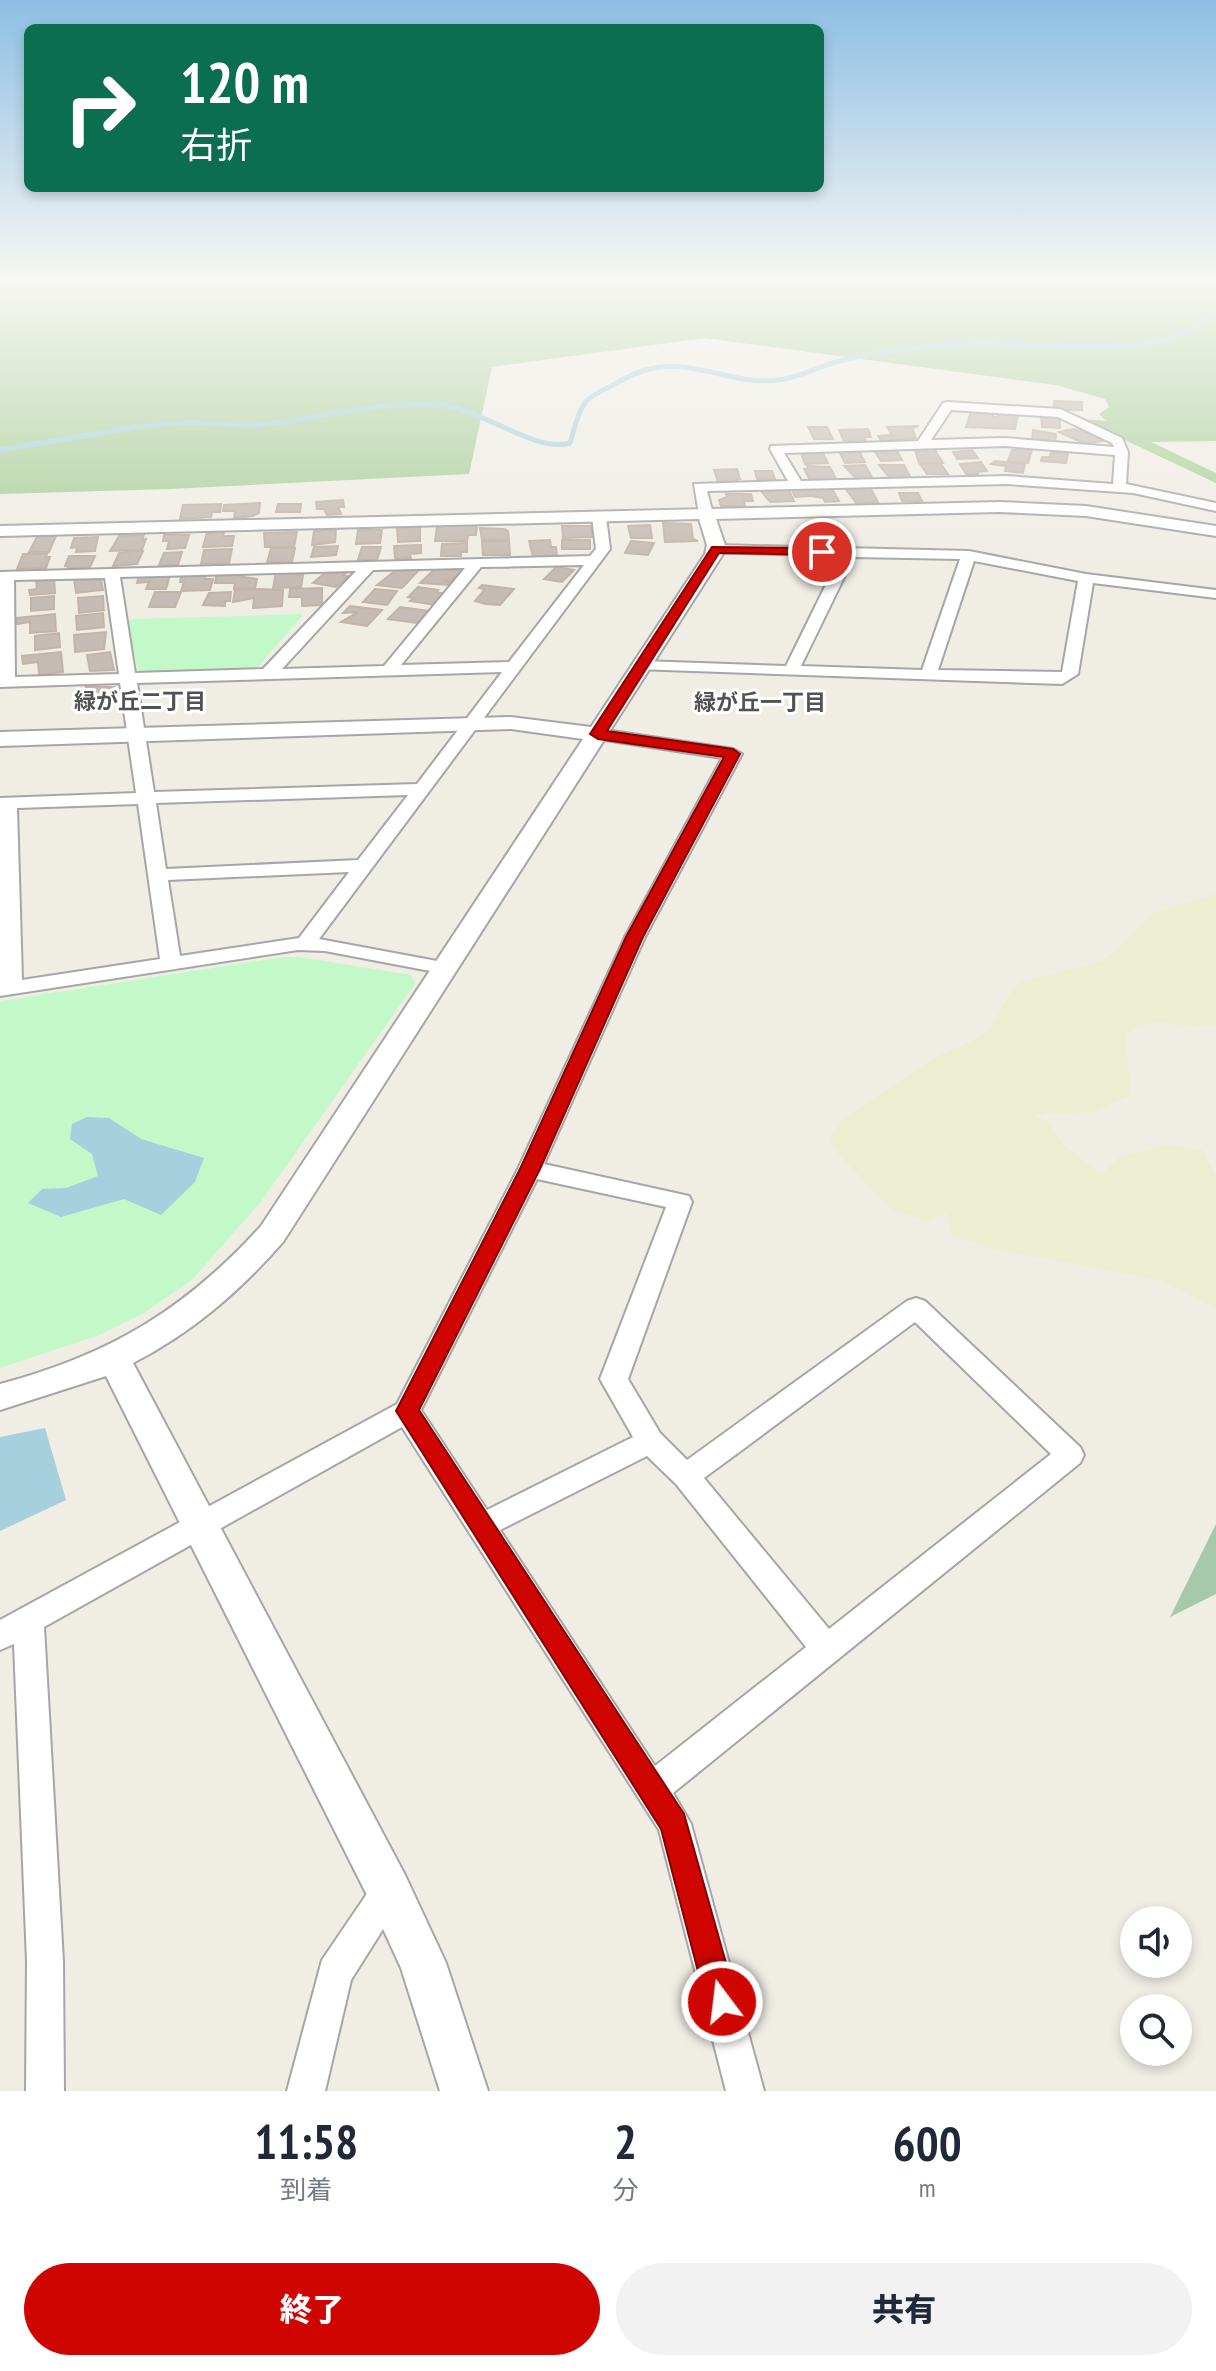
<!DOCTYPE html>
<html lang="ja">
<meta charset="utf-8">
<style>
body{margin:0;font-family:"PT Sans Narrow","Noto Sans JP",sans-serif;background:#f2f2f3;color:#1f2937;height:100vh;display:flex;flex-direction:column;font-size:30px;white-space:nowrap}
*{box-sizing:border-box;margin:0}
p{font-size:26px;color:#747a83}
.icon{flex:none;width:44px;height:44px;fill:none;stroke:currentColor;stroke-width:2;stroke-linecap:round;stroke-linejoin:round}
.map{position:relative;height:2091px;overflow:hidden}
.details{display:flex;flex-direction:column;background:#fff;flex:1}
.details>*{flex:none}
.banner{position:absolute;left:24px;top:24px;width:800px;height:168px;border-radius:12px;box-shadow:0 4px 12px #0003;background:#0b6e4f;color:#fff;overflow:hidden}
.tools{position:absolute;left:1120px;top:1906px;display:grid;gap:16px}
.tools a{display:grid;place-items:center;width:72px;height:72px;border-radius:50%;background:#fff;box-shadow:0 4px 12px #0003;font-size:40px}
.pin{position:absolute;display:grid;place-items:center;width:68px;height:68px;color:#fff;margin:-34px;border:4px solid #fff;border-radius:50%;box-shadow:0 2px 8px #0007}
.me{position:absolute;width:88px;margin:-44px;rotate:345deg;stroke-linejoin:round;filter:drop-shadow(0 0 6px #0008)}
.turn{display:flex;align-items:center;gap:28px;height:168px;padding:0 24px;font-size:36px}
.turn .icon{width:104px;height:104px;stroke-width:2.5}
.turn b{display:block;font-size:56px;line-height:68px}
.eta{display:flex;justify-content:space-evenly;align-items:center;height:136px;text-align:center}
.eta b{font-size:48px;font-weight:800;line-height:56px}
.primary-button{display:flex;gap:16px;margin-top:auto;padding:16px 24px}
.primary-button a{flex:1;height:92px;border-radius:48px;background:#ce0501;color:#fff;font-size:32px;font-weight:800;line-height:92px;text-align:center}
.primary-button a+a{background:#f2f2f3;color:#1f2937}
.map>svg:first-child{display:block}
.farmland{fill:#eceed1}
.forest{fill:#a9cf9a}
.cemetery{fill:#a6c9ac}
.park{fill:#c3f9c8}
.water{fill:#a6d0dd}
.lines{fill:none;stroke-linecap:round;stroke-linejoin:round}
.stream{stroke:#a6d0dd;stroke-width:5}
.building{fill:#c5bcb5;stroke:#c2b4a8;stroke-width:2}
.minor-casing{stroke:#a6a6a6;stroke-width:4}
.tertiary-casing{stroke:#a6a6a6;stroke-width:4}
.minor{fill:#fff;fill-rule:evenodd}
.tertiary{fill:#fff;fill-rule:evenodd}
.route{fill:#ce0501;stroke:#860301;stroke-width:2}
.labels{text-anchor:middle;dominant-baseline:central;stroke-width:6;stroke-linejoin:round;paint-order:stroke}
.far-neighbourhood-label{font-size:22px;font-weight:bold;fill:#525252;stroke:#fff}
</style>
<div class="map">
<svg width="1216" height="2091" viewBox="0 0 1216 2091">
<rect width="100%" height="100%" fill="#f0ede5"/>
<polygon class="farmland" points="1216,894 1216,1025 1193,1027 1162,1022 1138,1025 1125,1035 1131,1095 1093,1112 1033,1115 1048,1121 1064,1145 1101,1174 1120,1157 1166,1145 1202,1150 1216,1175 1216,1308 1160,1280 993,1249 951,1235 946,1213 927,1221 891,1209 839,1155 830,1139 843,1119 936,1057 974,1040 991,1028 1011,991 1019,983 1101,961 1116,951 1155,912"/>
<polygon class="forest" points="0,278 1216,278 1216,441 1151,442 1216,473 1216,483 1089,423 1084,419 1106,421 1099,414 1109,407 1105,399 1056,385 705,338 492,367 469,474 170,489 0,494"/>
<polygon class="cemetery" points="1216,1524 1216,1594 1170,1617 1213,1530"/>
<g class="park">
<polygon points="304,614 255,670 139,674 126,622 133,619"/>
<polygon points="283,957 299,957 411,975 415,984 260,1203 192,1280 144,1313 97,1336 0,1368 0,1001"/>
</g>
<g class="water">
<polygon points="87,1117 109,1118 141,1139 204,1158 195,1182 161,1215 124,1199 61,1217 28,1203 42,1189 66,1188 98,1176 92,1154 70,1139 72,1124"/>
<polygon points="45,1428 66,1500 0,1531 0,1437"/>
</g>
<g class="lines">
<path class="stream" d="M0,450C59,441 120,427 180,423C208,421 237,428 265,424C321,418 377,402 433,404C479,406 536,454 570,443C574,431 577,413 585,403C591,394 611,387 620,381C681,345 720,387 779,380C802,377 821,365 843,360C899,348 954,341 1011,344C1054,346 1185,358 1207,314L1216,311"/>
</g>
<g class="building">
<polygon points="1054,401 1082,402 1082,410 1054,410"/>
<polygon points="971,411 994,413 993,417 997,417 998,413 1018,415 1015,429 966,427"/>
<polygon points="1041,417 1060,418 1060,428 1042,427"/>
<polygon points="919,426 912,428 916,438 882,442 878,436 892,435 887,427"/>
<polygon points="808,427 827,427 833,439 814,439"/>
<polygon points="868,429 871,437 864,437 866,441 844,441 839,430"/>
<polygon points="1073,429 1092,433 1102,437 1097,438 1102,441 1085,444 1059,432"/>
<polygon points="1033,430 1056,434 1055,443 1032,441"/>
<polygon points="914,447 933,447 943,463 919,463"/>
<polygon points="896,449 902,460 881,461 874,450"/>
<polygon points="1025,449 1032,450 1028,463 1008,461 1012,450"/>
<polygon points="972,450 978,458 957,459 953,452"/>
<polygon points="800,451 822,451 828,463 805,464"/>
<polygon points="839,451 859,451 865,462 845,463"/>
<polygon points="1051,452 1068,454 1066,463 1041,461 1042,457 1050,457"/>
<polygon points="995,461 1025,464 1023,473 1005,471 1006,466 991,464"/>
<polygon points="981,462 987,471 977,472 978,474 966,474 960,464"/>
<polygon points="940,463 948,474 927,474 920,464"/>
<polygon points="865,465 873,479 857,479 844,466"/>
<polygon points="879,465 904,465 911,478 890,478"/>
<polygon points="807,466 830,467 836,479 810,480 804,469 808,469"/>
<polygon points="737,469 740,479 737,479 738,482 718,482 714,470"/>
<polygon points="755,471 772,471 775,479 757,479"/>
<polygon points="831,487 839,501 825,502 823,498 811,496 795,497 791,488"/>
<polygon points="870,487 878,502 856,503 845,488"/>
<polygon points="760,490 789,490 794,501 770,502"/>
<polygon points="899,493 918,493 922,501 902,501"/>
<polygon points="726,494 751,494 753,501 744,501 745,506 721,506 719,500 727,497"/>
<polygon points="343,500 344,507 338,507 341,514 327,515 324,509 317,509 316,502"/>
<polygon points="260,503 259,513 253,516 234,518 235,511 223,511 224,505"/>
<polygon points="221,504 220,512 212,512 211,517 180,519 183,505"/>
<polygon points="278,504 301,504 300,512 276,512"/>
<polygon points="663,523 691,524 693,539 698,541 665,542"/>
<polygon points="477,525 476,535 468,535 467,541 435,541 437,526"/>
<polygon points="650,525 652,538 631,538 628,526"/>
<polygon points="562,526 591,526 592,537 563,538"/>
<polygon points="420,527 420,541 398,542 397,528"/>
<polygon points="480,528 504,529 508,531 509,540 482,540"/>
<polygon points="336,530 335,542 312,545 314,531"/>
<polygon points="358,530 382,530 380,543 356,544"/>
<polygon points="224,532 223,536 234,536 232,546 203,547 207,533"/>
<polygon points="297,532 294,547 265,547 264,533"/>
<polygon points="144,535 142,540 146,539 142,550 110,551 119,536"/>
<polygon points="164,535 189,535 185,548 167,549 169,541 163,541"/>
<polygon points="56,536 49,552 29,552 37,537"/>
<polygon points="98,537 95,551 76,552 77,547 71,548 74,538"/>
<polygon points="550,540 551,547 556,547 557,556 533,557 529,541"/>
<rect x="562" y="540" width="28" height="9"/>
<polygon points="509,541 510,555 483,555 482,542"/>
<polygon points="631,541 654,543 648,555 625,553"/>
<polygon points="467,543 467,552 461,552 461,556 441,556 442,544"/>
<polygon points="421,545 421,553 410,554 411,558 395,559 394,546"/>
<polygon points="338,546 336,555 311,557 314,547"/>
<polygon points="362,547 381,547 377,560 358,560"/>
<polygon points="271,548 295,548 292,562 267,563"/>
<polygon points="232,549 229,563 201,564 204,550"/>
<polygon points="134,551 143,551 137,564 113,566 119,553"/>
<polygon points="182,552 178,565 159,565 164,553"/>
<polygon points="23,554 47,554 46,557 50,557 46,568 17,569"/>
<polygon points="69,556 95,556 90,567 71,568 65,566"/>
<polygon points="400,567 420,569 402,588 377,585"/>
<polygon points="556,567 574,570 562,582 544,579"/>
<polygon points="436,568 452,570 462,570 452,580 444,581 453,582 450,585 420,583"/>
<polygon points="328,570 346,573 343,575 348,576 336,587 313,583"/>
<polygon points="297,571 297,575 303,575 301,587 273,588 276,572"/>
<polygon points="217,572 237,572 237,576 257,579 255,588 234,589 235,583 215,583"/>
<polygon points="170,575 166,589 146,589 149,582 137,583 139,576"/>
<polygon points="206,575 205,579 213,579 210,590 181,591 184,582 180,582 181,576"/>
<polygon points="100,576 103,590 76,593 74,579"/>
<polygon points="54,578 55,593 30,595 29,590 37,589 36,580"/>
<polygon points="482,585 514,589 500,605 486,604 475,601 485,589 479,588"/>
<polygon points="418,587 438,590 436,592 445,594 435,605 410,601 414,598 408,597"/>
<polygon points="322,588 322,605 302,606 302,597 289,597 290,589"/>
<polygon points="258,589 283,590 282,606 253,608 254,598 233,602 235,590"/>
<polygon points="375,589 397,591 387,605 363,602"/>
<polygon points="155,592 181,592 175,607 149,607"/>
<polygon points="231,592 230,601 225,601 225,606 203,605 209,593"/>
<polygon points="54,596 54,609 31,611 31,598"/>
<polygon points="103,596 104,610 79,613 78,598"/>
<polygon points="350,606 382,610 367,626 341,622 358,612 343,613"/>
<polygon points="400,607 429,611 417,623 388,619"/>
<polygon points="103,613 104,627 77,630 76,616"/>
<polygon points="55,614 56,631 30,633 30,622 17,624 17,618"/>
<polygon points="106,632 104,649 75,652 74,635"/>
<polygon points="59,633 60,647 35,650 35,636"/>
<polygon points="61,652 63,672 39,675 38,662 23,664 22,656"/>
<polygon points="110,652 114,670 90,671 87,655"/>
<polygon points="86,687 115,687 111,704 82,705"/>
</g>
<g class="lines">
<g class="minor-casing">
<g id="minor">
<path d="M947,402L1060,409L1122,438L1128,452L1126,484L1216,503V511L1133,493L1007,484L707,491L713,514L706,518L699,514L694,484L788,481L770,449L771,446L918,441L943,403ZM951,410L1058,417L1112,443L1114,447L1005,438L931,440ZM1005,446L1115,455L1113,484L1007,476L801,481L784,453Z"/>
<path d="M599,513L606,517L610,549L319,939L453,964L456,968L453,972L446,974L325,951L298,950L0,996V798L136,793L120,683L0,687V572L590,556L596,549L592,517ZM584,565L509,662L401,665L481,567ZM465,568L384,666L282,669L373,570ZM356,571L263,669L135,673L120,577ZM105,578L119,674L15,677L14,580ZM502,672L417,784L154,792L137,683ZM408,795L358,860L166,869L156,803ZM138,804L160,959L22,980L17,808ZM349,872L299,938L180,956L168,880Z"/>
<path d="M716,545L969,551L1086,574L1216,590V598L1093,583L1078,674L1062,684L636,669L634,666L642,661L786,666L840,556L711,552V546ZM854,557L960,559L922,670L801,666ZM974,561L1078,581L1062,672L938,670Z"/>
<path d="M598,729L733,749L742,754L645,937L544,1164L680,1194L689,1196L692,1202L628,1379L660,1433L687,1460L907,1301L916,1298L925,1301L1080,1447L1084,1455L1080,1463L673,1793L691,1824L764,2091H726L659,1830L402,1427L44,1627L63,1961L64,2091H26L27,1961L14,1644L0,1650V1620L397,1404L518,1169L625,937L722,758L592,738L589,734ZM537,1179L666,1207L600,1379L633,1437L487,1510L421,1410ZM915,1322L1051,1454L829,1629L704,1478ZM647,1456L676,1484L806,1647L655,1766L500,1530Z"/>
<polygon points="389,1874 401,1879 407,1891 351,1980 325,2091 287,2091 322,1960 377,1879"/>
</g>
</g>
<g class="tertiary-casing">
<path id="tertiary" d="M999,502L1086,506L1216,526V536L1086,516L999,512L716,519L725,545L723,554L283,1242C239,1292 193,1332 133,1363L405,1875L446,1963L488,2091H440L401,1968L373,1907L106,1376L0,1410V1384C109,1355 185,1310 261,1226L583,739L511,729L0,746V732L511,717L591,727L705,554L707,545L699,519L0,536V526Z"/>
</g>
<use href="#minor" class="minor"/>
<use href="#tertiary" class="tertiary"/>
</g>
<linearGradient id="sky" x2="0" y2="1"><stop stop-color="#8dbfe4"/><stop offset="0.49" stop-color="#f8f7f3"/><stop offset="1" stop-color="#f8f7f3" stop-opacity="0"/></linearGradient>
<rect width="1216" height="571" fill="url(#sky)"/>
<polygon class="route" points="712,547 822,548 828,552 822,555 719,553 607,731 733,749 740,754 643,937 540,1169 419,1410 684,1814 737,2002 732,2013 722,2017 711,2013 706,2002 661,1829 396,1411 520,1169 626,937 724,757 598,739 590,734"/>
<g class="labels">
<g class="far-neighbourhood-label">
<text x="140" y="701">緑が丘二丁目</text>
<text x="760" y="702">緑が丘一丁目</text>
</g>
</g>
</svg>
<div class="tools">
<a><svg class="icon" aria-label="sound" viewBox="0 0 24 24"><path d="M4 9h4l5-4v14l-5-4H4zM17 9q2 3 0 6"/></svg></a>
<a><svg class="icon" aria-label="search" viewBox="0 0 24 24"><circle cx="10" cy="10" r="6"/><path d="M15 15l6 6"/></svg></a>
</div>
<div class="pin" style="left:822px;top:552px;background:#d93025"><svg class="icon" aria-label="arrive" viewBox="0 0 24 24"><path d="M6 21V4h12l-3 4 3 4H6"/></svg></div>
<svg class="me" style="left:722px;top:2002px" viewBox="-20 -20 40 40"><circle r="17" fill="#ce0501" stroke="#fff" stroke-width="3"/><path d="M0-11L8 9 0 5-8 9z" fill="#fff"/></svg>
<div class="banner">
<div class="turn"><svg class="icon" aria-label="right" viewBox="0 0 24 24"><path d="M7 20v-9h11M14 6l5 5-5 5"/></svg><div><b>120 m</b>右折</div></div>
</div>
</div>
<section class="details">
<div class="eta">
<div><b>11:58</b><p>到着</p></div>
<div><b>2</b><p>分</p></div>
<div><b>600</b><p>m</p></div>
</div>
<div class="primary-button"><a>終了</a><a>共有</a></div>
</section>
